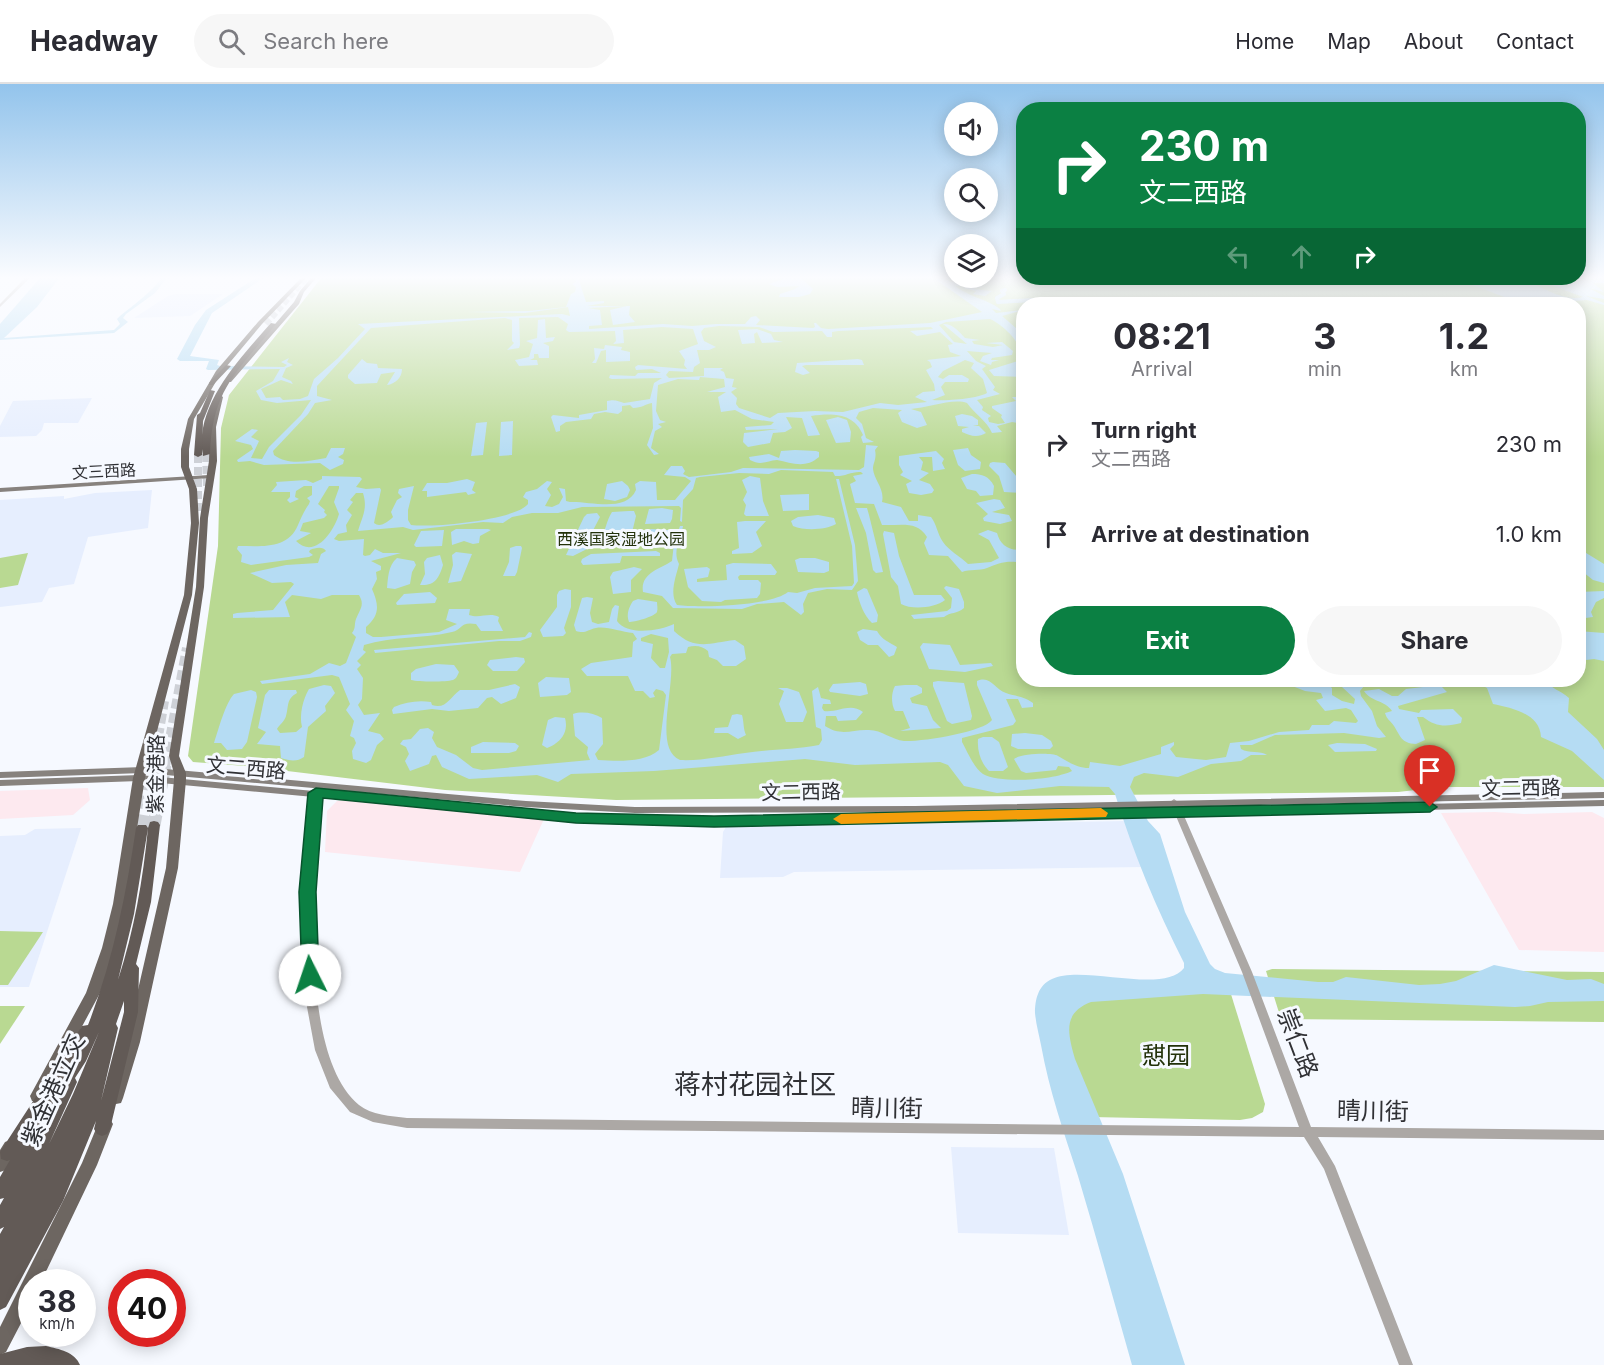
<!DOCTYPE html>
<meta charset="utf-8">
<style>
body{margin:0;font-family:Inter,"Noto Sans SC",sans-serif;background:#f7f7f7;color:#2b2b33;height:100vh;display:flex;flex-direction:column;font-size:22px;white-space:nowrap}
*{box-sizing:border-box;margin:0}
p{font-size:20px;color:#7c7c81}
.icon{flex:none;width:33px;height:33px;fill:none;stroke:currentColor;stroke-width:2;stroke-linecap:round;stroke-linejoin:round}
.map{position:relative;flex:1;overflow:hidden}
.drawer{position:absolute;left:1016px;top:213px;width:570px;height:390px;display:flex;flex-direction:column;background:#fff;border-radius:24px;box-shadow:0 3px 15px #0003}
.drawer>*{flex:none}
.hud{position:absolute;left:1016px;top:18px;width:570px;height:183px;border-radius:24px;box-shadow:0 3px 15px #0003;background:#0b8043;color:#fff;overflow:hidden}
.controls{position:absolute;left:944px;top:18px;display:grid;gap:12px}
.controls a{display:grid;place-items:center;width:54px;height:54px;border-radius:50%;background:#fff;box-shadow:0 3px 15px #0003;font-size:30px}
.speed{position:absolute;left:18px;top:1185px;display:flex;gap:12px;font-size:30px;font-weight:700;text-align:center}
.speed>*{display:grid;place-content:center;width:78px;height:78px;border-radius:50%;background:#fff;box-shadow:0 3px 15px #0003;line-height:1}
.speed small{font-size:15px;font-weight:400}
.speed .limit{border:9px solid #d22;background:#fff;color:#111}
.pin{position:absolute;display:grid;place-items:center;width:51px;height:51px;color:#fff;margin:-62px -26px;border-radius:50% 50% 50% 0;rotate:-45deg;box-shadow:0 0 6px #0007}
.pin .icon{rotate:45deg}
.me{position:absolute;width:66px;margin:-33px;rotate:356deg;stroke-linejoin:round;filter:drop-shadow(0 0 4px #0008)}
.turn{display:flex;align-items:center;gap:21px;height:126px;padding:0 24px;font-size:27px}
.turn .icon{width:78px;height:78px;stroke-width:2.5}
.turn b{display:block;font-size:42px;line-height:51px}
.lanes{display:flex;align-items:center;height:57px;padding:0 24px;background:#0003;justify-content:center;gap:30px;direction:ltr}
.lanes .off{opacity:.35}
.eta{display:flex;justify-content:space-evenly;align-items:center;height:102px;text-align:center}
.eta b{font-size:36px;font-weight:700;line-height:42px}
.primary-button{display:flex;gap:12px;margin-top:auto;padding:12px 24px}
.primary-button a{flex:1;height:69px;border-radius:36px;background:#0b8043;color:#fff;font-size:24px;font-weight:700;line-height:69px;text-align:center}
.primary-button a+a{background:#f7f7f7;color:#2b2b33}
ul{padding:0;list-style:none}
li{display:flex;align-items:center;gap:18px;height:90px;padding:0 24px}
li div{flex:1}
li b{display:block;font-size:22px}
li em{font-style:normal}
header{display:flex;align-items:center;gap:36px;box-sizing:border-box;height:84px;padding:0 30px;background:#fff;border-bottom:2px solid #e1e1e2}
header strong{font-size:28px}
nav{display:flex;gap:33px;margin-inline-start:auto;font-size:21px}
.search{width:420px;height:54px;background:#f7f7f7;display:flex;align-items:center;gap:15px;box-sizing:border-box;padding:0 21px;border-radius:33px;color:#7c7c81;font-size:22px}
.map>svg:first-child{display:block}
.commercial{fill:#fde9ef}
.built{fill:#e6eefe}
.green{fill:#b9d992;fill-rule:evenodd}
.water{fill:#b5dcf3;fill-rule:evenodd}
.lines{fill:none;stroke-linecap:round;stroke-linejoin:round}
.canal{stroke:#b5dcf3;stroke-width:4}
.trunk-tunnel-far3{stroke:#ced1d7;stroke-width:6;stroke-dasharray:6 3;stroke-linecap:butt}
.trunk-tunnel-far2{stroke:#ced1d7;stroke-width:8;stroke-dasharray:8 4;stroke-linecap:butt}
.trunk-tunnel-far1{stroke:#ced1d7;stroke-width:10;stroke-dasharray:10 4.5;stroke-linecap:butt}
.trunk-tunnel{stroke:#ced1d7;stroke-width:13;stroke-dasharray:13 6;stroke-linecap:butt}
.tertiary{fill:#aca8a5;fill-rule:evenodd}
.secondary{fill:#87827e;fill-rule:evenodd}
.primary{fill:#6d6661;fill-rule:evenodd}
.trunk{fill:#625a56;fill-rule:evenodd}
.route{fill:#0b8043;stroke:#07532c;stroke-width:1.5}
.slow{fill:#f59e0b}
.labels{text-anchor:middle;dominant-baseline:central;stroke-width:6;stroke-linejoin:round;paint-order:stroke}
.far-street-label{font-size:16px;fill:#303135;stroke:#f6f9ff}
.far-park-label{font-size:16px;fill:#22310a;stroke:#f6f9ff}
.street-label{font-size:20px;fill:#303135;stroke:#f6f9ff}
.near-street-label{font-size:24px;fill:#303135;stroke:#f6f9ff}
.near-park-label{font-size:24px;fill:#22310a;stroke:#f6f9ff}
.near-quarter-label{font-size:27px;fill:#303135;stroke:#f6f9ff}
</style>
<header>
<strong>Headway</strong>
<div class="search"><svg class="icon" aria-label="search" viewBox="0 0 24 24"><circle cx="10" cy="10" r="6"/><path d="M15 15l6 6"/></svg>Search here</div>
<nav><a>Home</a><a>Map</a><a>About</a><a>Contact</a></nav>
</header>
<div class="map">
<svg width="1604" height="1281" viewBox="0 0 1604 1281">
<rect width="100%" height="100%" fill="#f6f9ff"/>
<g class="commercial">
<polygon points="88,704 90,716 73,731 0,735 0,707"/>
<polygon points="345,716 544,735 520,788 325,768 327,727 337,717"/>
<polygon points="1495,728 1524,730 1592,728 1604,734 1604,868 1519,866 1441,729"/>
</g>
<g class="built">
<polygon points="175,210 223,210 190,232 134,234 168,212"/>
<polygon points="92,314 78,339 44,339 42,346 36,352 0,353 0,342 13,317"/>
<polygon points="152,406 148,444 88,453 74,500 49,504 42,518 0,523 0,416 64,412 64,415 95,409"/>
<polygon points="1023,736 1066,738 1126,737 1144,783 794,788 783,793 720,794 723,748 726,743"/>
<polygon points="81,744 29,903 0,903 0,752 25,751 35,745"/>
<polygon points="951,1063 1054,1064 1069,1151 958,1149"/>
</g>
<g class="green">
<path d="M322,193H1604V703H1442L1398,708L616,716L445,706L245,682L193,678L188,672L218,462L221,344L229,311ZM1023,220H1578V596H1023Z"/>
<polygon points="28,469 18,501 0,504 0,474"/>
<polygon points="0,847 43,848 8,901 0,901"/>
<polygon points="1272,885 1604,888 1604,938 1281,935 1266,887"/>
<polygon points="1230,907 1265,1020 1263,1028 1252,1034 1240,1036 1091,1033 1067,967 1066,931 1083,915"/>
<polygon points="0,922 25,922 0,960"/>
</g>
<g class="water">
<path d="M41,193H60L37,223L4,254L114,246L120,240L117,235L120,232C136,219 150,209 163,193H171L166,195L155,209L126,230L123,234L128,238L114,249L0,256V240Z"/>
<path d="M257,193H265L212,229L190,272L219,276L217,281L220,282L284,283L287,281L281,278L289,274L287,278L293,281L286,284L282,293L291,297L293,300L281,296L261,305L266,314L280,313L283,316L300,315L308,312L314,295L338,274L365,245L358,240L562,230L570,232L568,223L525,229L467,228L529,227L566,223L571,210L575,208L576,203L572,200L576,198L575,193H578L586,218L604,217V219L587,222H630L629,231L635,238L613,241L610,226L627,222L588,224L600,226L602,241L589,242V245L663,240L692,242L716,240H745L751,233L756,232L760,236L756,241L813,244L815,243L814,239H816L821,244L828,245L930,239L982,228L932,193H942L951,198H954L949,193L962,194L966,197V200L983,202L973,205L992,207L985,212L973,210L976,207L964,204V202H955C971,214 985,214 1000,225L1001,227L992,225L996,229L1023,226L1002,232L1023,250V266L1019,265C1018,255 1000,239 990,235L946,238L939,241L954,258L967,260L943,240C953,239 960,249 965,254L980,256L972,257L974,260L993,263L1003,261L986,259L1002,258L1013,267L1012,271L992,274L991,276H999L992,278L991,281L980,277L983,272L992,269L967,267L976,277L986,282L982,285L995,303L993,306L1000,310L977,316L983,323L982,326L991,332L988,334L989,338L998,340L1005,339L1001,333L1002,331L992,324V322L1016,317L1012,313H1023V340L1012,338L997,342L1002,348L992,349C987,337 975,330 967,319C953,314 927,324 911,325L921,328L927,341L917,344L902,338L898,329L902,326L873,324L859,328L856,334L862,340L866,354L874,358L863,359L861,353L863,351C854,329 833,329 811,332L820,351L808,352L802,334L786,333L792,344L785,348L773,349L770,359L748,363L743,358L744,349L778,345L746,346L745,343L771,341L774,338L752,335L735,326L721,328L718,313L726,308H707L725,303L724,295L700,293L699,296L678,295L658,301L656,327L660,336L666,338L658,340L662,343L655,347L651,364L659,370L654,371L647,361L653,344L652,319C645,320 642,324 633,324L630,321L622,322V327L618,330L605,328L594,330L591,335L566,338L560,342V347L556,348L551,333L553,331L579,334V331L607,326V317C615,315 618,317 624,319L650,315L654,299L662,294L612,295L609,294L610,291L635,292L638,289H661L652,285L636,286L635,283L638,281L687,285L684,281L685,276L679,267L698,260L693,245L662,243L623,246L624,259L613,260L616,257L615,247L569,248L566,246L568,240L558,233L519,234L520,261L519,264L507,266L514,259L512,257V236L505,234L371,244L317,302V312L332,316L315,319L308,330L273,367L274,371C289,382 308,377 326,374L331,364H345L343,370L338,373L344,376L343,380L330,386L320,379L264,381L250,377L238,378L237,376L253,365L251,361L235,357L252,345L258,346L251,353L259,357L251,374L262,375L269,363L301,331L311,316L277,319L261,316L256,307L273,297L280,285L208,286L206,285L209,277H180L177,275L195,241L206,226ZM719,242L759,243L773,248L822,247L827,253H832V248L838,247L931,243L933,245L910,247L917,252L940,248L953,260L948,261L950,268L961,272L927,276L930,278L932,283L926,286L934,300L935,307L923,308L915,313L927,318L898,321L880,319L843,328L815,327L778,329L770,334L739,324L736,320L737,314L731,308L737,304L732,303L734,295L726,294L724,288L720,286L723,284H704V292L669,294L666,291L669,287L693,288L694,283L700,279L697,266H709L716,263L704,257L701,248L704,244ZM965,276L974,279L971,284L983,295L987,309C976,315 946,317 932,316L945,311L941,303L945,298H968L969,295L962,291H949L943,295L938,293L943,287Z"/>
<polygon points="789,193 800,193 813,205 810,210 799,213 779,213 780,210 795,205 799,202 777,203 769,200"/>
<path d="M1583,193L1589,196H1604V199H1593L1604,208L1589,204L1604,212V215L1586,212L1604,219V221L1587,216L1574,217L1577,220C1560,220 1542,222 1526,219C1505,215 1488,206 1469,200L1474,199L1462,194L1490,199L1508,197L1488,194C1496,193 1505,192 1513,194C1537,197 1559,219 1583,213L1532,194H1542L1555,198L1578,196L1575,194Z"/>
<polygon points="545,235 546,254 555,253 553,257 543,259 549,262 549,274 539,274 538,270 534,270 534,274 530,276 537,276 538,281 519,282 515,276 529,273 533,260 526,257 537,254 538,236"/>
<polygon points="757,245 771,250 774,256 783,258 762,259 757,248 754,250 755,259 742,260 738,246"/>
<polygon points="605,261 622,263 621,266 630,268 630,277 606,278 606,266 601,267 596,279 592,279 595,275 594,264 604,265"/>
<path d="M362,275L367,279L377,280L378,284L402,285C402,294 395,300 387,301L395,288L381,290L377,299L355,300L348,294V291Z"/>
<polygon points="858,275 862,276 864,281 806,281 802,282 810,289 803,291 795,288 797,279"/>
<polygon points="1018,277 1023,278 1023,293 994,292 989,286"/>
<path d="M962,330L972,332L978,336V341L973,342H979L986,349C978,354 970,352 962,348V345L969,343L958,342L955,332Z"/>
<polygon points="838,333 847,336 851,348 850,358 836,359 826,336"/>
<polygon points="513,337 512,371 499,372 501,338"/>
<polygon points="487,338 483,371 471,372 476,339"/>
<path d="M866,361L878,362L875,366C877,375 873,379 873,385C874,396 885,405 882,418L901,423L909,437H918V431L931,433C937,441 937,449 943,458C949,467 960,472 968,480L991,478L999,474L989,456L978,450L988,446L997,449C1000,461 1010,468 1023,465V469L1017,472L1016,478C1004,477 997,480 987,484C979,487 970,485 962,488L948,472L929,471L924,459L927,453C917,436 900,442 882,441L874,420L855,419L850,400L856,397L853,392L863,390L861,388C852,387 844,393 835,392L833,388L781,386L769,390L739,389L700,393L696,394L693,405L683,416L682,438L680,437L681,424L679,422L582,423L558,429H532L512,433L503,439L483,438L413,446L403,443L358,447C362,433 368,425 363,409H356L350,416L353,418L347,426L352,431L346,441L347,448L338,450L334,455L339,457L364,455L363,471L365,472L370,471L375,465L383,469H401L371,477L381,482V486L376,488L377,495L372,505C379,521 380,531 366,543V549L373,553H381L439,548L457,540L446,536L449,525H470L469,531C480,535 489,528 499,533L498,537L503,547H481L476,540C460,537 462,546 452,548C423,555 392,552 364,561L363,566L366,568L357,577L361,581L357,585L363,594L362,615L358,621L364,631L380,629L368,647L380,650L384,655L377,661L371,676L366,679L353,675L352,667L356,659L354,654L350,652L354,637L346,626L350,620L339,593L332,591L262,600L260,597L310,590L329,579L340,582L346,579L356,553L352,549C356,544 354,541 356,535C360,525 365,521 359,511H332L321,515L292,511L285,518L290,533L233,534V530L237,529L273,526L294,500L291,498L272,499L250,489L286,481L318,479L321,470L326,467C323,462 315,464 310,466L309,468L313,471L309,473L251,481L241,478L242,471L237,465L238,462C260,462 288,466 298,441C301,434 304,427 309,420L310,417L307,414L312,411V402H304L296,407L295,413L299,415L290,419L287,416L290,413V408H271L277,401L276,398L306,396L313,399L322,395V392L360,393L362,395L356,403L366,405L380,404L381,406L374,439C380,444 388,438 393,433L391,428L397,416L402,413L398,409L399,405L414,402L408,426V436L411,441C432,444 516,436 528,420V416L523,413L526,408L537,405L547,397L552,398L547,405L551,411L545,422L552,423L559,420L563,413L559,404L565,405L566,417L570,418C590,417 626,429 636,406L635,400L640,397L656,398L657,416H675L691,397L685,393L664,391L671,382H682L685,387L683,390L689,393L731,388L743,384L859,386L864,383ZM329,402H339V404L334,418L339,430C334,447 315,476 296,457L311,449L300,447L303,439L324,434L327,431L324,428L325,426L318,420Z"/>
<polygon points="968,364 971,371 981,378 980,385 965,387 958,381 953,366"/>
<path d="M795,366L816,367L819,368V373C805,385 792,379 777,376C766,377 761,382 750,376L749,373L769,370L779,374L781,367Z"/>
<polygon points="936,367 944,375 942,379 945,385 933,387 932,373 919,373 923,378 921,386 929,389 919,396 930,400 934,406 932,409 921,411 909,409 906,400 912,397 900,391 903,388 899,381 899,372"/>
<polygon points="993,378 1005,379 1023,400 1023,409 1004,408 999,392 989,382 990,379"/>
<path d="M972,390C982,390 989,392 994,402L993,411L980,412L976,407L967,405L961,394Z"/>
<polygon points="750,392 760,394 763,417 769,432 746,432 744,430 746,421 743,416 747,408 742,396"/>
<polygon points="467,395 475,398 472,406 476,409 468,411 466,408 427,413 427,407 422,407 427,399 447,399"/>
<path d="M836,395H839L855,461L858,497L852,506L827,505L808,509L803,520L804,528L801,531L784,518L757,520L742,525L673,524L662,512L643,508C640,489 660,485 672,477L674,459L680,442H683C681,455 672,467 679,480C676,493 669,509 677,521C700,524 771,522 788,508L797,509L815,504L852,502L854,499L852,462Z"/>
<polygon points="622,397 628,402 630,406 627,413 615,417 604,415 607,400"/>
<polygon points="809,410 809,426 783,427 780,411"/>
<polygon points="994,415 1000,416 1005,424 992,428 1009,431 1012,437 1000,440 984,437 983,434 988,430 976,419"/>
<polygon points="662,424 673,426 672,435 670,439 645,440 649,425"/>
<polygon points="856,424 867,424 869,431 883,488 876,489 873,486 866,449"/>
<path d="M629,427H634L636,432L629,461L601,464L598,458C606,448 606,437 612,428Z"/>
<polygon points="597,429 600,433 589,454 587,465 573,472 566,471 584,433 587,430"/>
<path d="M818,431L834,434L836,440C825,446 805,447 793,442L791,437L798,433Z"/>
<polygon points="745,437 766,437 756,448 762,462 752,469 732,470 732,467 739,464 737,438"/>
<polygon points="456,445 488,445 491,446 480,452 479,459 473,460 464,457 452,461 451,448"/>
<polygon points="651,445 669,446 666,461 655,464 642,462 644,452"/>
<polygon points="444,446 442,462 416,463 414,461 421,447"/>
<path d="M884,447L894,449L899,472L914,511H941L945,516C935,524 912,526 901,520L898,502L891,493L883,450Z"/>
<polygon points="516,462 521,462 522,464 517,488 515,492 503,492 509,478 510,464"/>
<polygon points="1578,464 1604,480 1604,499 1593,496 1578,484"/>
<polygon points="656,467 660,469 660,472 622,472 620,479 583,481 581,478 582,475 591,470"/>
<polygon points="456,468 472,470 461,497 448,499 453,481 452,471"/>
<path d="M440,471L443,481C439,494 435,502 420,501L425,490L424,478L427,474Z"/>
<path d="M397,474L414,477L416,481L412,488L410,500L395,505L387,504C388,495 388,481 397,474Z"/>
<polygon points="800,474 815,474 829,478 829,487 824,489 798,488 795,476"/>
<polygon points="733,479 771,480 777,488 775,491 740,491 738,493 739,496 758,496 761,499 760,510 757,514 725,516 721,518 702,517 688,503 684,485 707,483 710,485 708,493 697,495 697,498 727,496 726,481"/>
<polygon points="634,483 642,485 631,496 631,508 613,510 610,493 613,488"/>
<path d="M946,502L959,505L964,518V524C957,530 950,528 944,533L914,535L911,531L947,527L951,524L952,514L944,504Z"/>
<path d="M864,504L867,505L878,531L877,538L872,539C864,532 859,518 857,508Z"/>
<polygon points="565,505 571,506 571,523 564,544 566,549 563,552 543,553 540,546 557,523 557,511 559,507"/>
<polygon points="1604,507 1604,514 1596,518 1591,528 1593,533 1578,535 1578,508"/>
<polygon points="430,508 437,514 435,519 397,521 396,519 404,510"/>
<path d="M587,513L593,514L590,529L592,538L598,540L609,538L612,525L615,521L619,522L617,537C627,552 660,547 674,540V547C695,567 709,559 735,556L744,562L746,575L736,582H723L717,576L709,573L708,567C702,562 696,561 688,563L686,569L672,570L670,573C677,598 652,665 680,676C702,677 723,672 745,669C770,665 794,666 819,661L822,656L821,645L816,643L812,607L818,603L821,614L830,616L831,620H823L822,624L824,627C838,629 850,618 863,628L856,636L838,637L836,632H826L825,642C842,653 852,645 869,646C882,646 892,656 904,657C921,658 984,648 992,636L977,601V597C991,591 994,605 1006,609C1017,613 1021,611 1033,619V623L1022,624L1018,615H1006L1016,637L1013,641L962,654V658C967,667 974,684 983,690C1001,700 1054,696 1072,687L1069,683L1058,682L1056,686L1026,689L1021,687L1014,675C1020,670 1051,668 1058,672C1067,677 1076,684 1089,684L1090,678L1120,682L1161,670V663L1174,658V661L1170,665L1176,673L1206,676L1226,673L1230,659L1249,657L1279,648L1309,646L1312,641H1329L1334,637L1356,639L1358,637L1351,626L1346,624L1325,627L1316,616L1323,614L1321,609L1305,607L1287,600L1289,596H1314L1316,598L1326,599L1332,604V611L1342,617L1354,620L1355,615L1342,603L1344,599L1351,596H1383L1364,602L1360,607L1361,612L1372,627L1377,642L1386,653L1379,654L1344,649L1275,651L1252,661H1240L1241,665C1249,670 1260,666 1267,671H1251L1241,677L1211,680L1178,693L1144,689L1134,693L1130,703L1148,737L1160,750L1185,828L1210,880L1215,885L1225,889L1318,898H1333L1346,893L1419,901L1440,900L1456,897L1494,881L1567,896L1591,895L1604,900V917L1548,918L1530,922L1515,923L1203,910L1091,918C1062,929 1068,950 1075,975L1123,1090L1185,1281H1132C1114,1218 1097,1155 1078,1092C1064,1049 1049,1006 1041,961C1039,951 1036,940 1035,929C1035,916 1038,901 1052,895C1082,880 1164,911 1184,884V879C1156,824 1133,768 1115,710L1109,703L1060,702L997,709L964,702L948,681L940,678L855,681L805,675L654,687L571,690L558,698L537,691L469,695L442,683L436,671L432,672L429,680L410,687L405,677L409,670L406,663L400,660L403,656L411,655L420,645L428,644L434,648L432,654L437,663L456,671L473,684L482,686L590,676L587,669L588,663L575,652L573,630C582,627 594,629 602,634L603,660L595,670L598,676C617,677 644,679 659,666L666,611L663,607L656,605L653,609L655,613L650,614L643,607H635L628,592H587L581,585L591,579L632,573L633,558L637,555L633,549C621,548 607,542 596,544C587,546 585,550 576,547L574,541L582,514ZM651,550L668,554L669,568L665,584H660L651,574L653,560L641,557V554Z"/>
<path d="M638,515L657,518C657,521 658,525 657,528C654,533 634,538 629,538C626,530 629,523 633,517Z"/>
<path d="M863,545L877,547C882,556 889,558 897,563L894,571L889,573L878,561H868L860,556L857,548Z"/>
<polygon points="1578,547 1604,549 1604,577 1594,575 1578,577"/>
<polygon points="529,548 532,549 531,553 520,557 499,557 375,569 374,566 525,553"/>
<polygon points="923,559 950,561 960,581 991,579 993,582 965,588 929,585 920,563"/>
<polygon points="516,573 524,574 525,578 517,587 493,587 487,581 490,576"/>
<path d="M436,580L454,581L459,588C457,592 457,594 453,596C446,598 419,598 411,596V589L416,585Z"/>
<polygon points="546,593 569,594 571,608 567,611 540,613 538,599"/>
<path d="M1469,596H1543C1551,604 1561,607 1569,614L1568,628L1597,655L1604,666V696L1572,667L1541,653C1540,629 1511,624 1493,620L1487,604L1477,599L1456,598Z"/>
<polygon points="938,597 964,599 972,632 971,636 952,640 947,637 933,602 933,598"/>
<polygon points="860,598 866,600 868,610 860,612 830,608 829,606 833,600"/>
<path d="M515,600L520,603L516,614L501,620L492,613L487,614L478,624L449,627L432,625L393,630L392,626L394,623C406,618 418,616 431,618L432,621C446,626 450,613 460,606H489Z"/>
<path d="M324,601L331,602L335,609L325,622L326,627L308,643L304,673C297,678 290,677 281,674L280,662L257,660L266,648L258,644L265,611L269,606H296L297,609C286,615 289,622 286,632C285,637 279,641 277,645L280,649L296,648L302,643C299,631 303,615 309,605Z"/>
<path d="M905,601H917L922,604V609L910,614L912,619L927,622L933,636L941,644L900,647L910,644L903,627H895C891,620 891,609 895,602Z"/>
<path d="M1440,601L1447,608L1398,622L1399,625L1419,629L1421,626L1453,625L1462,634L1461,639C1446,643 1436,643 1423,633H1417L1425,656L1416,660C1401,659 1401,653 1394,642C1390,636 1387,636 1385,629L1392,627C1385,616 1371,618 1364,607L1379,605L1392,612H1398L1406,605Z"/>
<polygon points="778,604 787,604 799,608 807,628 803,638 786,638 779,620 784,607"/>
<path d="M251,606L256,608L257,613L247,658L242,665L227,666L221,659H214C219,644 225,620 234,610Z"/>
<path d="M737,630L742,631C744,638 743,644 746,651L738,655L728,649H714L715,644L728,643L732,631Z"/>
<path d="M555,633L565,634C569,649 560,659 547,664L542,661L548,636Z"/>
<polygon points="1025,649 1042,651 1051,657 1053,662 1050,665 1018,665 1011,662 1012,650"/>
<path d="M983,653H992L999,658L1008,683L1003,687H989C981,679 977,667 978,655Z"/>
<polygon points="483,658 515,659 519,662 516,667 509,669 471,669 471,663"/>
<polygon points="1337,659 1365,660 1377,665 1376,667 1335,668 1328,661"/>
</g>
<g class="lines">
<polyline class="canal" points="1005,206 1002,207 1004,210 997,214 998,218 1033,216"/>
<polyline class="trunk-tunnel-far3" points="266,240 307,193"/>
<g class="trunk-tunnel-far2">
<polyline points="206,370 207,403"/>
<polyline points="198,371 198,431"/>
</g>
<g class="trunk-tunnel-far1">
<polyline points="153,682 164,617"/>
<polyline points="165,682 187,564"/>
</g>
<g class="trunk-tunnel">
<polyline points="154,741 165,681"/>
<polyline points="142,744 153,681"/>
</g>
<g class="tertiary">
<polygon points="26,193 31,193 0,223 0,220"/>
<path d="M316,706L320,709C314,782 297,970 359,1021C371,1031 391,1032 407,1034L1299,1043L1242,888L1170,718L1174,715L1178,718L1252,888L1311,1043L1604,1046V1056L1318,1053L1335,1082L1413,1281H1399L1324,1085L1304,1053L407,1044L373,1038L350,1028L330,1004L315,966L307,923L304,876V827L305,781L312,709Z"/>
</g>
<g class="secondary">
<polygon points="209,391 211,392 211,394 0,408 0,404"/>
<polygon points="143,683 526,717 635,723 915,722 1604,708 1604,714 915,728 635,729 526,723 143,689 0,694 0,688"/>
<polygon points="139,691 576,731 714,735 1604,716 1604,722 714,741 576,737 139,697 0,702 0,696"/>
</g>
<g class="primary">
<polygon points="302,193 307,193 262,240 221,289 194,335 189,365 189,383 197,405 199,439 192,511 145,694 125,820 116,864 100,909 42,1017 37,1018 32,1017 30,1012 86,909 102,864 113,820 133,694 184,511 191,439 189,405 181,383 181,365 188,335 216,287 258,238"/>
<polygon points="312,193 317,193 304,208 299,220 231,298 227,298 227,296 294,218 300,207"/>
<polygon points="220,311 223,313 216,343 217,377 208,434 204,503 179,672 186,689 186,696 178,784 140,958 123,1014 121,1019 116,1020 111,1019 109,1014 126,958 166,784 174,696 174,689 169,672 196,503 200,434 209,377 210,343 217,313"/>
<polygon points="105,1033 110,1035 113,1040 97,1081 41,1198 32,1198 32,1218 6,1268 0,1271 0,1243 82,1079 100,1035"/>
<polygon points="10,1056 15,1058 18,1063 6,1086 0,1088 0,1066 5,1058"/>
</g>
<g class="trunk">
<path d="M271,239L276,240C238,287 212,305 210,370L203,372C193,322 241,273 271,239Z"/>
<polygon points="226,281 231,282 213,301 209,301 209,299"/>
<polygon points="210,306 215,307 203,337 202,371 198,373 194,371 197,331 200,329"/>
<path d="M154,737L158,738L160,741L151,818L136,880L139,884L138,928L110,1045L107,1050L102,1052L97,1050L94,1045L96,1037L63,1117L6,1223L0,1226V1150L4,1143L0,1145V1121L4,1114L0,1115V1093L10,1076L7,1077L1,1075L0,1068L82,942L88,941C113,877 126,811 136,744L138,741H146L148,744L150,738ZM148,744C143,796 134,847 118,896L134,830ZM124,917V928L101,1017L118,944L116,940ZM99,948L73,1010L49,1060L77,998L75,994L86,977Z"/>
<path d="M46,1262C59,1265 75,1268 80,1281H0V1270L27,1263Z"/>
</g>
</g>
<linearGradient id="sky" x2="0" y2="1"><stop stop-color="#93c4ec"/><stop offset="0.52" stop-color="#fbfcff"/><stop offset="1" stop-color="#fbfcff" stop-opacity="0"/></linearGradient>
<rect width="1604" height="373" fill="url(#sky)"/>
<polygon class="route" points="316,704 576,729 714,732 1430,718 1437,723 1430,728 714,743 576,739 323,714 316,808 319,891 317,896 310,898 304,896 302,891 299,808 308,709"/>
<polygon class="slow" points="1101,724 1108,729 1106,733 841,740 833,735 841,730"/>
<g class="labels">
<g class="far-street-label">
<text transform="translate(104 387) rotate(-3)">文三西路</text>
</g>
<g class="far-park-label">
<text x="621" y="455">西溪国家湿地公园</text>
</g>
<g class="street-label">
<text transform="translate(246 684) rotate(5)">文二西路</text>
<text transform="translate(156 690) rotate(-89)">紫金港路</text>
<text transform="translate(1521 704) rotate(-1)">文二西路</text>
<text transform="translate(801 708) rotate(-1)">文二西路</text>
</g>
<g class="near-street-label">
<text transform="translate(1298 959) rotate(69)">崇仁路</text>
<text transform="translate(53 1006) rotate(-66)">紫金港立交</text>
<text transform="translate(887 1024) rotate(1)">晴川街</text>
<text transform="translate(1373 1027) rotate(1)">晴川街</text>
</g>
<g class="near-park-label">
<text x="1166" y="971">憇园</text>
</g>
<g class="near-quarter-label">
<text x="755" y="1000">蒋村花园社区</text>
</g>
</g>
</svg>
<div class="controls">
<a><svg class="icon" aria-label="sound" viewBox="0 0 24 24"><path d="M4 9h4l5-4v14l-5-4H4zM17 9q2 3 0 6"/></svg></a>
<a><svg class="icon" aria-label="search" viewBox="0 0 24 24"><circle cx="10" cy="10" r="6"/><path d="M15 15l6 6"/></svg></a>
<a><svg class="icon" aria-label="layers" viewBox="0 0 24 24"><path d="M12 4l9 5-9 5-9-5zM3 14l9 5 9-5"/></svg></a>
</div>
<div class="speed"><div>38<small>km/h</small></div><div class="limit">40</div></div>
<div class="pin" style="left:1430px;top:723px;background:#d93025"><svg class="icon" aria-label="arrive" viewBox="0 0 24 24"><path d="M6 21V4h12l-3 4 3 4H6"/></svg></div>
<svg class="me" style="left:310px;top:891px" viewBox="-20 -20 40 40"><circle r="19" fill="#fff"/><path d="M0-13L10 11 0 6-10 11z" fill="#0b8043"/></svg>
<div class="hud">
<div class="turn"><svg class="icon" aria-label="right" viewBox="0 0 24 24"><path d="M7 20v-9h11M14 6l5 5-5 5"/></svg><div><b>230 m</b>文二西路</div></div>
<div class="lanes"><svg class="icon off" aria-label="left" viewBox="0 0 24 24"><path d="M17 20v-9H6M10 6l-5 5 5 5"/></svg><svg class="icon off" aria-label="ahead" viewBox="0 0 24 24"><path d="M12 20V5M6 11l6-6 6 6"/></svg><svg class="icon" aria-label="right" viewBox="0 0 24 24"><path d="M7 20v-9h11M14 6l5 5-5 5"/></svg></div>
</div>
<section class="drawer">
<div class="eta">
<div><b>08:21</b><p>Arrival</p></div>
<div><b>3</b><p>min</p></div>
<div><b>1.2</b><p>km</p></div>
</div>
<ul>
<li><svg class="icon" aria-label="right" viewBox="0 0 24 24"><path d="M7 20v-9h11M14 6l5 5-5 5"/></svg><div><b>Turn right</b><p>文二西路</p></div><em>230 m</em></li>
<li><svg class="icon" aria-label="arrive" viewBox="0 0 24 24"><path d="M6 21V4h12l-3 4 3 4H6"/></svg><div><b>Arrive at destination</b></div><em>1.0 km</em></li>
</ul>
<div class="primary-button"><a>Exit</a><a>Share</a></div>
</section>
</div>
